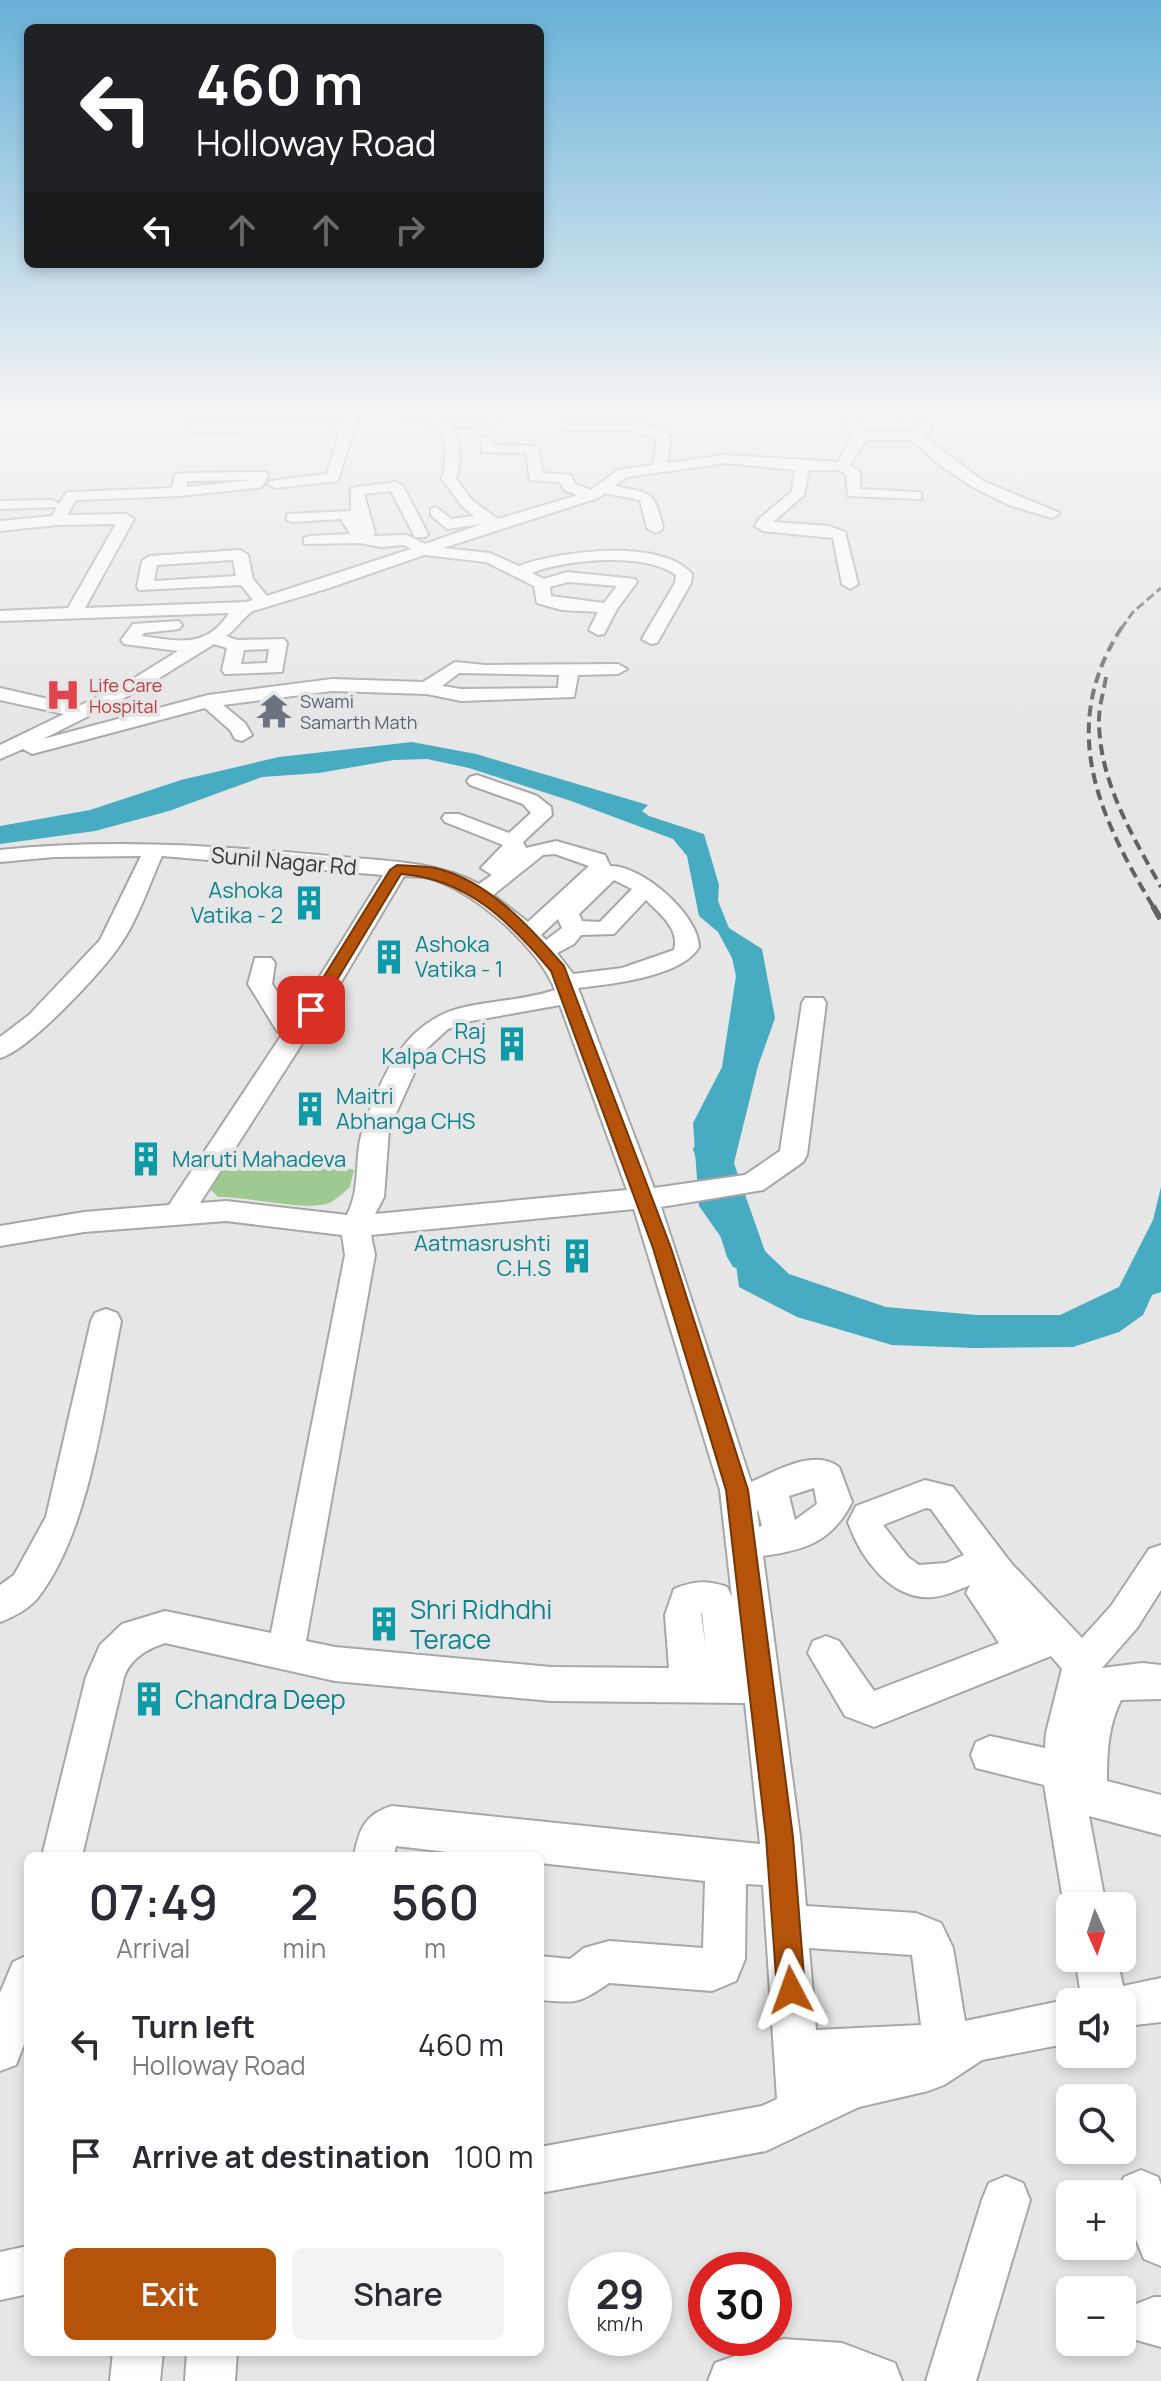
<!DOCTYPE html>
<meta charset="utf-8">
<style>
body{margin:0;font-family:Manrope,sans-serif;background:#f2f2f3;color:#2b2b33;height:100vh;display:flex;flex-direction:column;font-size:30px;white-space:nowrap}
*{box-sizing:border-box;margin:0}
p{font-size:26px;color:#7c7c81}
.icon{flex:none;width:44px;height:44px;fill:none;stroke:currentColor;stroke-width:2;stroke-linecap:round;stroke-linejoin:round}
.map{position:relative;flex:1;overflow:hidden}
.details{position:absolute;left:24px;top:1852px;width:520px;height:504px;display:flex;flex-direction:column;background:#fff;border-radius:12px;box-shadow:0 4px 12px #0003}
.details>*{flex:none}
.top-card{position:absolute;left:24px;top:24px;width:520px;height:244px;border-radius:12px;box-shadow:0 4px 12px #0003;background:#202124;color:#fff;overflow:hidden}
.needle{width:52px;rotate:177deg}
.tools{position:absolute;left:1056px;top:1892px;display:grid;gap:16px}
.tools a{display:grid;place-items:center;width:80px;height:80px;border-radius:12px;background:#fff;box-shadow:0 4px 12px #0003;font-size:40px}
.speed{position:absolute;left:568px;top:2252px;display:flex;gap:16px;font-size:40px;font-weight:700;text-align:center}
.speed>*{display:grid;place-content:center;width:104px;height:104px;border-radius:50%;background:#fff;box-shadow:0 4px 12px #0003;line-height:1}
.speed small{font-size:20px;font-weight:400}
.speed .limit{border:12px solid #d22;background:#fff;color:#111}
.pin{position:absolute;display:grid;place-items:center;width:68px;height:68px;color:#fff;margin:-34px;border-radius:16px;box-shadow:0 4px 12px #0006}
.me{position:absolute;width:88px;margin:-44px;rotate:356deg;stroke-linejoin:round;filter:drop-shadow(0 0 6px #0008)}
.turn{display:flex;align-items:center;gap:28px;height:168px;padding:0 40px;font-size:36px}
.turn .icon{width:104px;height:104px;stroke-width:2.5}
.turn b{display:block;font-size:56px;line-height:68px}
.lanes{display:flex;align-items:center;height:76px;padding:0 40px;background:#0003;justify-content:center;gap:40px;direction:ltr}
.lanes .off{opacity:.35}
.eta{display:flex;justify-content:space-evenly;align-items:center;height:136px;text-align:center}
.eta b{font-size:48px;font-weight:600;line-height:56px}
.cta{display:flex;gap:16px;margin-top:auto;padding:16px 40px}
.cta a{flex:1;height:92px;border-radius:12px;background:#b45309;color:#fff;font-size:32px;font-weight:600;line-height:92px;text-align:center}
.cta a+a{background:#f2f2f3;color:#2b2b33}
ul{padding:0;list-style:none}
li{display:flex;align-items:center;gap:24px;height:112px;padding:0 40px}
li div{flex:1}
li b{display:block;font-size:30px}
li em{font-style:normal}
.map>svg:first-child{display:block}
.green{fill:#9ec990}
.water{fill:#47acc1}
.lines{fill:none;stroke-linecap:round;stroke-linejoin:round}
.river{fill:#47acc1;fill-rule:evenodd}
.minor-casing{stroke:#a7a7a8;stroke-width:4}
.minor{fill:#fff;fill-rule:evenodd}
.rail-far2{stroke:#626263;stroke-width:3;stroke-dasharray:9 4;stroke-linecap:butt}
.rail-far1{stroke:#626263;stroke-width:4;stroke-dasharray:11 6;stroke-linecap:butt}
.rail{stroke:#626263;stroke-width:6;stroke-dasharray:15 7;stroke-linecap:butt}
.route{fill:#b45309;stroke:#753606;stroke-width:2}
.labels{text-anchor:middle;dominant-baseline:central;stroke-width:8;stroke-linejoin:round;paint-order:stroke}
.far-health-label{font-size:18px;fill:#be3a42;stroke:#e6e6e7;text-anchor:start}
.far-worship-label{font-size:18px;fill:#5b616d;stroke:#e6e6e7;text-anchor:start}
.street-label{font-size:22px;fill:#353536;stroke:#e6e6e7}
.culture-label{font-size:22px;fill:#0d838f;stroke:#e6e6e7;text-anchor:end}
.near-culture-label{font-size:26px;fill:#0d838f;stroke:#e6e6e7;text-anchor:start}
</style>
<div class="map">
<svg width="1161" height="2381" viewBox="0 0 1161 2381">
<rect width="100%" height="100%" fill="#e6e6e7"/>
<path class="green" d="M327,1160L354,1170L350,1187C344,1192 336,1200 329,1203C307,1212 247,1196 218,1197L207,1186L221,1168Z"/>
<polygon class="water" points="412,742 476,754 648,805 642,811 649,816 704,834 719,885 718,901 729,928 762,949 775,1018 758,1066 725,1199 748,1235 789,1274 886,1307 977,1315 1060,1315 1119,1287 1153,1220 1161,1187 1161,1292 1152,1295 1143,1315 1119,1332 1073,1347 974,1348 892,1345 797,1317 739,1287 735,1257 699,1206 693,1123 722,1067 736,976 732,958 718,932 699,916 687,856 673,839 571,801 469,768 427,759 394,760 319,773 262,777 169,811 95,831 0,844 0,826 90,810 181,780 279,757"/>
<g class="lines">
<polygon class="river" points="711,1137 724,1140 729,1149 767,1257 761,1267 747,1271 733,1267 727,1257 693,1149 698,1140"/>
<g class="minor-casing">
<g id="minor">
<polygon points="345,414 358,414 338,481 275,488 268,484 270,481 327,474 340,431 192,432 185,428 192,424 343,423"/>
<path d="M394,414H429L445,420L499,417L501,420L494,424L451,427C462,442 461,462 456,479L473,501L498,519L578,495L564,490L560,482L530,480L526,453L482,452L481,437H491L493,445L538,446L542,473L571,475L575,484L591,490L618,470L653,465L657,439L629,430H567L562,429V423C593,417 646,416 671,437L667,463L726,455L838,462L852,437L843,414H856L865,432H913L916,430L890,414H907L930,426L932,429L924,436L983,481L1060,513L1052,518L1009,505L973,487L940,465L912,440H866L850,465L860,472V489L916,492L921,493V499L848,496L846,474L839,470H809L804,495L773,522L829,526L845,532L858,584L850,589L842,584L833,538L763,531L755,526L759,519L792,491L795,470L726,463L627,477L614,486C651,493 654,490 663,528L660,531L655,533L647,528L640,500L605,493L598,498L443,548L490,553L519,566C559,551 661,538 692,574L691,583L657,643L651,644L642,639L675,583L676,575C645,552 566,559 532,573L544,579L567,572L635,579L637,582L617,609L604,634L598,635L589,630L598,612L562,610L537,603L534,586L486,562L424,555L329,588L253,611C242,618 237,629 226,636L237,640L284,639L287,643L282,672L225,674L222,670L227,648L214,644L140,690L43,739L208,695L332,679L423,682L455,662L485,665L618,664L627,669L618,674L578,675L574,697L461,701L427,694L332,691L223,705L245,723L252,735L242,741L235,739L230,730L205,708L32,754L23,749L0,759V745L64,714L0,700V688L79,706L128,682L178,651L124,644L121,640L133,624L179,621L182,625L179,629L144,633L142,636C178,641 206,649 229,613L0,621V611L68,608L116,524L57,525L0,531V521L52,516L57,507L0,509V501L52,500L59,504L66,493L71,492L172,488L175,475L184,473L266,472L268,475L262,487L257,488L179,496L76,500L67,515L126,514L134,519L85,608L246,602L253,600L241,585L139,590L137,587L142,561L150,556L240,550L248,555L253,579L267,596L411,549L404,545L381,547L360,543L304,544V538L310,536L350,534L341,519L292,522L287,520V514L351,511V488L396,482L403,486L428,534L425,537H415L391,491L364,494L375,533L373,536L407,535L425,544L482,524L447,529L431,515V509L436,507L451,519L474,516L463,507L442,479C447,460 450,427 426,422C415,419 403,420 394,414ZM252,480L187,487V481ZM233,560L236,576L154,581L157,565ZM568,582L617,586L604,603L551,596L550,587ZM269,649L267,663L241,664L244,650ZM459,673L559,675L558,688L461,689L442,686Z"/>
<path d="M477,775L537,796L551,807L552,815L523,842L526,848L556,841L605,855L610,866C642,865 699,915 699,947C682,977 611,984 578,988L654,1188L745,1175L780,1151L802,1003L805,998H823L826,1003L807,1155L803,1162L763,1190L661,1207L751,1482C776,1471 814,1448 839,1467L852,1502C832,1542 805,1550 763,1556L800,1837L806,1906L916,1913L941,1923L953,1948L965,2021L1070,1999L1077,2002H1070V2043L982,2060L944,2085L928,2091L859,2107L766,2151L540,2193V2147L762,2106L777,2099L763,1885L746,1884L745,1959L736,1981L712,1991L609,1983C578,2004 578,2003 540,2000V1956L570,1959L584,1948L609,1941L703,1948L705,1881L540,1863V1856H481L396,1846L394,1856H354C359,1829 365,1814 392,1806L760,1844L745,1703L551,1701L335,1681L165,1643C147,1649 131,1658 124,1677L82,1856H42L86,1677L100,1645L122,1624L165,1611L271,1633L345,1255L342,1235L226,1221L84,1232L0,1246V1226L84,1212L169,1205L283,1033L277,1031L248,984L255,958H271L275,963L272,984L294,1018L383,875L162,856C149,885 138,919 120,945C103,971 28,1051 0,1058V1037L29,1015L100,940L141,856L54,857L0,862V850C111,838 220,846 330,856C382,861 433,860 479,884L492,875L481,868L503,845L445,822L442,818L445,814H459L509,833L531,813L523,804L470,785L467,781L470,777ZM555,854L589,866L528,922L493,895L543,855ZM404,876C412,877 421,876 429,878C474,890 540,949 555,990C526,1000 495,1000 465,1007C405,1020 383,1074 364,1126C353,1155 362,1186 347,1215L226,1201L200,1203L337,989ZM614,880L632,889L600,922L582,921L579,914ZM646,900C660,914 680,929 674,950L622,968L573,974L557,953L574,944L581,935L614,934ZM558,919L562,928L546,940L541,935ZM560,1005L627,1190L375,1214L384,1197L389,1129L424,1051L448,1029L471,1021ZM634,1209L720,1490L732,1597L727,1587C707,1580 693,1581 674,1589L665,1615L669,1668L551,1667L335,1647L306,1641L375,1255L371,1235ZM814,1488L817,1504L795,1520L789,1496ZM758,1510L762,1526L759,1527L757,1511ZM701,1613H702L706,1649ZM809,1948L912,1955L921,2025L816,2030Z"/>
<path d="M106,1309L117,1313L121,1321C104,1405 91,1526 40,1595C32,1607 14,1617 0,1622V1585L14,1575L46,1517L91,1321L95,1313Z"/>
<path d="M925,1480L953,1487L1011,1563L1082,1638L1111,1606L1149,1549L1161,1545V1590L1137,1628L1102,1668L1142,1663L1161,1665V1699L1121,1700C1108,1726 1107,1753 1107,1781L1161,1795V1835L1089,1816L1106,1906H1070V1920L1064,1906L1044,1785L976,1768L971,1755L976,1742L990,1736L1045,1748L1046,1733L1062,1669L1051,1656L874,1727L845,1716L808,1653L813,1641L826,1636L839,1641L874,1691L999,1643L966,1593L970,1585C958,1590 946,1596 933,1597C891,1601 860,1557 848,1522L856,1506ZM926,1508L931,1509L964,1555L946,1563L919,1565L908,1557L883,1525Z"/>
<polygon points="28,1955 28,2034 16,2065 0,2071 0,1993 13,1962"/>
<polygon points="1075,1958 1117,1958 1123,1986 1161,1978 1161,2022 1135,2025 1122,2030 1122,2002 1082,2002"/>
<polygon points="1141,2170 1158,2177 1161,2185 1161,2266 1144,2259 1122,2205 1122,2194 1117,2194 1124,2177"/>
<polygon points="1006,2176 1023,2183 1030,2200 976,2381 926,2381 982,2200 989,2183"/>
<polygon points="28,2246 28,2294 0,2300 0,2252"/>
<polygon points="1154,2297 1161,2297 1161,2347 1136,2340 1129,2322 1136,2304"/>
<polygon points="783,2339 842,2343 895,2363 902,2381 708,2381 715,2363"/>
<polygon points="113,2352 163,2352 160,2381 110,2381"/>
<polygon points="187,2352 237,2352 235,2381 185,2381"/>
</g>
</g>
<use href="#minor" class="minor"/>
<polyline class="rail-far2" points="1121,629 1133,612 1161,588"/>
<g class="rail-far1">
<path d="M1122,627C1057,727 1098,815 1154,908"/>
<path d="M1106,677C1104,691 1099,705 1099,720C1099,781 1132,835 1161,887"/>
</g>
<polyline class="rail" points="1153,906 1161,920"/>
</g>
<linearGradient id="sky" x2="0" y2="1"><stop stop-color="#67b1d8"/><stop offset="0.55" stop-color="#f4f4f4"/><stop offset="1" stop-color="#f4f4f4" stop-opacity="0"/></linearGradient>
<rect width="1161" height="748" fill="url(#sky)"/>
<path class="route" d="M397,865C409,866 423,866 435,868C488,880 530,927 564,966L671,1248L748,1490L793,1837L805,1990L801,2000L791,2004L781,2000L777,1990L766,1837L726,1490L653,1248L551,971C510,922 468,879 401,874L317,1013H306L303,1010L390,870Z"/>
<defs>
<g id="hospital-bare" transform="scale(2.76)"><path d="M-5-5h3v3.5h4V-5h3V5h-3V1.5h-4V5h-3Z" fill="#e0444e" stroke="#e6e6e7" stroke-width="2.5" paint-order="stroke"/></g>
<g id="temple-bare" transform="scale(2.76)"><path d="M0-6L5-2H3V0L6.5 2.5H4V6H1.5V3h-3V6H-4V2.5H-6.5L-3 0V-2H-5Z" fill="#6b7280" stroke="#e6e6e7" stroke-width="2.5" paint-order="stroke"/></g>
<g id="building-bare" transform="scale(2.76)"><path d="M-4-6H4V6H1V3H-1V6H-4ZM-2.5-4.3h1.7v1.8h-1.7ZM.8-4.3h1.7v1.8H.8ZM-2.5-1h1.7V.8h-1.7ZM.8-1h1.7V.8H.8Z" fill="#0f9aa8" stroke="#e6e6e7" stroke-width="2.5" paint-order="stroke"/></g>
</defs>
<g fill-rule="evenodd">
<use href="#hospital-bare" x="63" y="695"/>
<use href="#temple-bare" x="274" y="711"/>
<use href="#building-bare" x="309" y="903"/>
<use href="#building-bare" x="389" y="957"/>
<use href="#building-bare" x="512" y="1044"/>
<use href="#building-bare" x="310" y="1109"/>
<use href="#building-bare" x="146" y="1159"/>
<use href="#building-bare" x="577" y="1256"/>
<use href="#building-bare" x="384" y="1624"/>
<use href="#building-bare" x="149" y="1699"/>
</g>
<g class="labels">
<g class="far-health-label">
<text x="89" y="685">Life Care<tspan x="89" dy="21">Hospital</tspan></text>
</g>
<g class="far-worship-label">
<text x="300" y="701">Swami<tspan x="300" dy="21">Samarth Math</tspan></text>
</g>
<g class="street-label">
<text transform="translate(284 861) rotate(5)">Sunil Nagar Rd</text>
</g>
<g class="culture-label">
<text x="283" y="890">Ashoka<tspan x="283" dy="25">Vatika - 2</tspan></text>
<text x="415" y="944" text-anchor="start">Ashoka<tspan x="415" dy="25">Vatika - 1</tspan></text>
<text x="486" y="1031">Raj<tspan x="486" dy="25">Kalpa CHS</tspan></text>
<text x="336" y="1096" text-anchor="start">Maitri<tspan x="336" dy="25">Abhanga CHS</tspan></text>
<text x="172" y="1159" text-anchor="start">Maruti Mahadeva</text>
<text x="551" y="1243">Aatmasrushti<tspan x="551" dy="25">C.H.S</tspan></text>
</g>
<g class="near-culture-label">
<text x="410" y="1609">Shri Ridhdhi<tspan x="410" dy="30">Terace</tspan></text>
<text x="175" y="1699">Chandra Deep</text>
</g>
</g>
</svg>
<div class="tools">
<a><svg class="needle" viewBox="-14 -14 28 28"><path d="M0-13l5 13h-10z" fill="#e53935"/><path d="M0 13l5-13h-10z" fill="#7c7c81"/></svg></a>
<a><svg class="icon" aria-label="sound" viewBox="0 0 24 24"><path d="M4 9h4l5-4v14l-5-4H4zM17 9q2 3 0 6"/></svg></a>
<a><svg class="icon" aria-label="search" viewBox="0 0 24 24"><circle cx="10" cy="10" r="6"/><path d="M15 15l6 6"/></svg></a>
<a>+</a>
<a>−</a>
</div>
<div class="speed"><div>29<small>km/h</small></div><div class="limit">30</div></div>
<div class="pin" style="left:311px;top:1010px;background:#d93025"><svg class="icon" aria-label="arrive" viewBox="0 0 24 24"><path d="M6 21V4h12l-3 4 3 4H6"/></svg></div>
<svg class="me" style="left:791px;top:1990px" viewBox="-20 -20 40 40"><path d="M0-17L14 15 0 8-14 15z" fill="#b45309" stroke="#fff" stroke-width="4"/></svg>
<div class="top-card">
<div class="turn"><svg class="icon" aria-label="left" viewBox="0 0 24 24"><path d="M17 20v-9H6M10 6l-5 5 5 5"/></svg><div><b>460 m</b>Holloway Road</div></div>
<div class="lanes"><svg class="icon" aria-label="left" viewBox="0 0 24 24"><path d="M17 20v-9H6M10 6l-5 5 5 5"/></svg><svg class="icon off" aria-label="ahead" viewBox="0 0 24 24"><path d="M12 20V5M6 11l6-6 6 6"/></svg><svg class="icon off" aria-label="ahead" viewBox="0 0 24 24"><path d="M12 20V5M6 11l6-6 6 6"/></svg><svg class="icon off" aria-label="right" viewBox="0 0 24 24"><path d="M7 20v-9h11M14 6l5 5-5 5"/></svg></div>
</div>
<section class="details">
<div class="eta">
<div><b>07:49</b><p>Arrival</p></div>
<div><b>2</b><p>min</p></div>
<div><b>560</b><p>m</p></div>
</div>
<ul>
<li><svg class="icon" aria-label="left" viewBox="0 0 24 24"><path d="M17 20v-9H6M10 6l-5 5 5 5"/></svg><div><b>Turn left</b><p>Holloway Road</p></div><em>460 m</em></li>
<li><svg class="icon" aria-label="arrive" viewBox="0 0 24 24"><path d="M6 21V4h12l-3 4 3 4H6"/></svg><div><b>Arrive at destination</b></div><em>100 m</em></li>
</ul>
<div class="cta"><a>Exit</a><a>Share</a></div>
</section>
</div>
